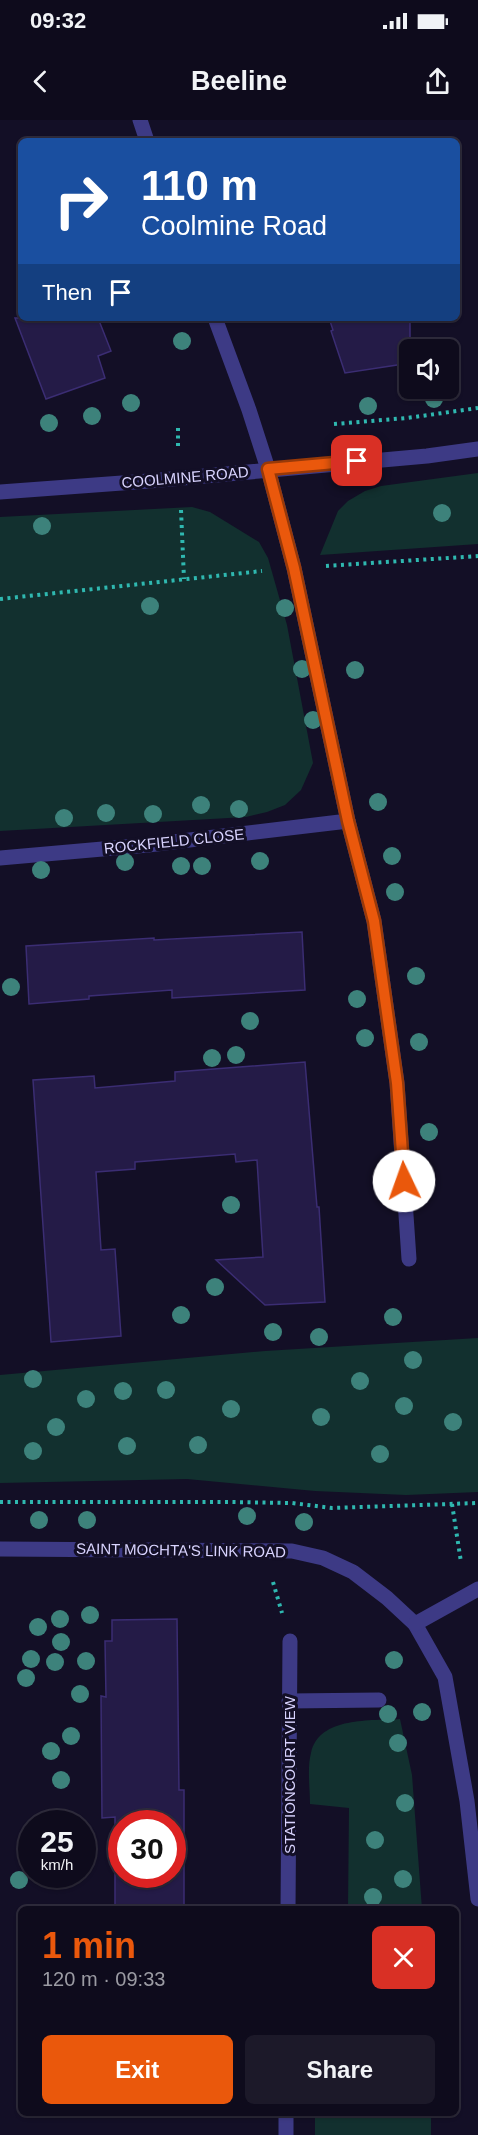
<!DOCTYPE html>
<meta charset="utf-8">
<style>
body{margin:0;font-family:Helvetica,sans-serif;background:#1c1929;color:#f1f3f6;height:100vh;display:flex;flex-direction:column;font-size:22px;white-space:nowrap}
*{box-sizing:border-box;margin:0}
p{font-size:20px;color:#9b9ba3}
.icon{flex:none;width:33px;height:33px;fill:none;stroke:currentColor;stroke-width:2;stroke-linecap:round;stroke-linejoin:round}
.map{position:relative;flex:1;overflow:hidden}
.panel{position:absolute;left:18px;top:1786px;width:441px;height:210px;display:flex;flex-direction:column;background:#0e0b1c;border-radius:9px;box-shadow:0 2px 4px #0004,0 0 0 2px #2e2b3b}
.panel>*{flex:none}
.top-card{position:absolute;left:18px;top:18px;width:442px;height:183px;border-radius:9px;box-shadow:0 2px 4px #0004,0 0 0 2px #2e2b3b;background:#1a4fa0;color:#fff;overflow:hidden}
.controls{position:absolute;left:399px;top:219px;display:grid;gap:12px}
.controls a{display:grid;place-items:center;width:60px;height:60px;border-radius:9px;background:#0e0b1c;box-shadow:0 2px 4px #0004,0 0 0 2px #2e2b3b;font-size:30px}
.speed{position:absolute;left:18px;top:1690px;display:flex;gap:12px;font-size:30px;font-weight:700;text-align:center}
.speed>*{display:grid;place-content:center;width:78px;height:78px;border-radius:50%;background:#0e0b1c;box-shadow:0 2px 4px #0004,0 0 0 2px #2e2b3b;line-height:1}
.speed small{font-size:15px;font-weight:400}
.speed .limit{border:9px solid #d22;background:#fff;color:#111}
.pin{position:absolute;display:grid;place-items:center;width:51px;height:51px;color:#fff;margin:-26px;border-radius:12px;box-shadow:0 3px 9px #0006}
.me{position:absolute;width:66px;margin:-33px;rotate:357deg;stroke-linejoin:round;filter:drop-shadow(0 0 4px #0008)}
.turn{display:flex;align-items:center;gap:21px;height:126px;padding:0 24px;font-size:27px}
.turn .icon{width:78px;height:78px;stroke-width:2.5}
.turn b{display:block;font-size:42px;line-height:51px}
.then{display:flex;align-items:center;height:57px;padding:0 24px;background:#0003;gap:12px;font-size:22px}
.round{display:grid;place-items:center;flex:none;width:63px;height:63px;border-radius:9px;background:#1c1929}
.head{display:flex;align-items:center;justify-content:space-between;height:102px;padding:0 24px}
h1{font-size:36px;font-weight:800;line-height:45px;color:#ea580c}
.primary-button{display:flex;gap:12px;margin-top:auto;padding:12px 24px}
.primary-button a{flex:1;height:69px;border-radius:9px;background:#ea580c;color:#fff;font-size:24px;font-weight:800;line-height:69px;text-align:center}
.primary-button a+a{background:#1c1929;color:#f1f3f6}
.status{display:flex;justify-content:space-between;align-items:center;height:42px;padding:0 30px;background:#0e0b1c;direction:ltr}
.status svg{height:16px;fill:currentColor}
header{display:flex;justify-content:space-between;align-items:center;height:78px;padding:0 24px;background:#0e0b1c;font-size:27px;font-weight:800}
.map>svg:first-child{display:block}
.green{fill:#12302f}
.building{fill:#241b47;stroke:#3b2d73;stroke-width:1.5;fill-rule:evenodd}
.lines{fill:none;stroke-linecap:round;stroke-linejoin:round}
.path{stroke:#2fb8b0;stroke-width:4;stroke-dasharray:3 4.5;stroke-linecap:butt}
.minor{stroke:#3d3a85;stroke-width:15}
.tree{fill:#3d827b}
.route-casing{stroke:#983908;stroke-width:15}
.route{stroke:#ea580c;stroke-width:10}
.labels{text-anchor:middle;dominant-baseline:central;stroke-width:6;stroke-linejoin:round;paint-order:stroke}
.street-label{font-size:15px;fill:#d9d4ff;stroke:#130f26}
</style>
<div class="status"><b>09:32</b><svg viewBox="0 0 49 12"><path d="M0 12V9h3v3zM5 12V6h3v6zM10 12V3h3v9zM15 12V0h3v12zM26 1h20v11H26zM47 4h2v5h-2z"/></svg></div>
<header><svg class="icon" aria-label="back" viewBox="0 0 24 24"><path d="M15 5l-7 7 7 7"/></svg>Beeline<svg class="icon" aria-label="share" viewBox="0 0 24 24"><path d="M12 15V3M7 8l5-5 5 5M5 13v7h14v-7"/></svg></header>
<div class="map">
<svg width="478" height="2015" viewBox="0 0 478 2015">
<rect width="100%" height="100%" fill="#130f26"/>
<g class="green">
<polygon points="478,353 478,424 320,435 338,391 348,381 365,371 381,366"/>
<polygon points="192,387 210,392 259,422 268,438 287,505 313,643 301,670 285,685 267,692 246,697 0,711 0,397"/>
<polygon points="478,1218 478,1372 406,1375 315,1371 187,1359 0,1363 0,1255 265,1231"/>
<path d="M400,1599L412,1655L422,1789H348L349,1688L310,1684C310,1668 307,1648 311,1633C319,1596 372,1601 400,1599Z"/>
<rect x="315" y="1994" width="116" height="21"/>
</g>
<g class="building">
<polygon points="15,198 98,198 111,231 98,236 105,258 46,279"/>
<polygon points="329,198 410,198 410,243 345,253 331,211 333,210"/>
<polygon points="302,812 305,870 172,878 172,870 89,876 89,879 29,884 26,826 154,818 154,820"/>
<polygon points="305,942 317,1087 319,1087 325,1182 265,1185 216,1140 263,1137 257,1040 236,1042 235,1034 135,1042 135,1049 96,1052 101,1130 115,1129 121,1216 51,1222 33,960 94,956 95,968 175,961 175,952"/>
<path d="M177,1499L179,1670H184V1790H115V1697L102,1698L101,1576L106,1577L105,1521H112V1500ZM122,1704H172V1755H122Z"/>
</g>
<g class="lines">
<g class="path">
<polyline points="334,304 407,298 478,288"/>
<polyline points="178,308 178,328"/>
<polyline points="181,390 184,459"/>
<polyline points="326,446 478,436"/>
<polyline points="0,479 262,451"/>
<polyline points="0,1382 229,1382 292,1383 332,1388 478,1383"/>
<polyline points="452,1384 461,1442"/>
<polyline points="273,1462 282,1493"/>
</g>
<g class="minor">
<polyline points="140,0 147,21"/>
<polyline points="215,198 249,290 268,349 294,448 348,701 374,801 397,963 409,1139"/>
<polyline points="0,372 149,361 427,336 478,329"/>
<polyline points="0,738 148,725 348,701"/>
<polyline points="0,1429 292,1431 323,1438 353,1452 387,1478 415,1504 445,1557 467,1681 478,1779"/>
<polyline points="415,1504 478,1469"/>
<polyline points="289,1581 379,1580"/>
<polyline points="288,1790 290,1521"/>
<polyline points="286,2015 286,1994"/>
</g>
</g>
<g class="tree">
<circle cx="182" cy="221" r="9"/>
<circle cx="434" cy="279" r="9"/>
<circle cx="131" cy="283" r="9"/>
<circle cx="368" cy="286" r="9"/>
<circle cx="92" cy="296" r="9"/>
<circle cx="49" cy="303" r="9"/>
<circle cx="442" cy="393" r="9"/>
<circle cx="42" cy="406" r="9"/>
<circle cx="150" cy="486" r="9"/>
<circle cx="285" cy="488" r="9"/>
<circle cx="302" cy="549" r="9"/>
<circle cx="355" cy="550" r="9"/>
<circle cx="313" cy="600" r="9"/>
<circle cx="378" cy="682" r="9"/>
<circle cx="201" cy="685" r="9"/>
<circle cx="239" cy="689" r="9"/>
<circle cx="106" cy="693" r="9"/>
<circle cx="153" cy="694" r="9"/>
<circle cx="64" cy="698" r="9"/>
<circle cx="392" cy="736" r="9"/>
<circle cx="260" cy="741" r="9"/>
<circle cx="125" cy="742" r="9"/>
<circle cx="181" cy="746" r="9"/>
<circle cx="202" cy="746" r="9"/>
<circle cx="41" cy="750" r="9"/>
<circle cx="395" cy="772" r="9"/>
<circle cx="416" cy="856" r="9"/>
<circle cx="11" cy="867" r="9"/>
<circle cx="357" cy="879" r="9"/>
<circle cx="250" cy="901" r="9"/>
<circle cx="365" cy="918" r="9"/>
<circle cx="419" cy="922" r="9"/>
<circle cx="236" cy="935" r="9"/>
<circle cx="212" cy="938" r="9"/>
<circle cx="429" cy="1012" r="9"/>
<circle cx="231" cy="1085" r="9"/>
<circle cx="215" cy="1167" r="9"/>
<circle cx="181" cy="1195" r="9"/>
<circle cx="393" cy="1197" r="9"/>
<circle cx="273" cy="1212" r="9"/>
<circle cx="319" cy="1217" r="9"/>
<circle cx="413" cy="1240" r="9"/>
<circle cx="33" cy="1259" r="9"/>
<circle cx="360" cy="1261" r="9"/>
<circle cx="166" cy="1270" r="9"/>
<circle cx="123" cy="1271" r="9"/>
<circle cx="86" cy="1279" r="9"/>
<circle cx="404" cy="1286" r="9"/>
<circle cx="231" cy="1289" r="9"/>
<circle cx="321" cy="1297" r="9"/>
<circle cx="453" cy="1302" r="9"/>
<circle cx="56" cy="1307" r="9"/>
<circle cx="198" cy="1325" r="9"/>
<circle cx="127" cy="1326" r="9"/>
<circle cx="33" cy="1331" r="9"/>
<circle cx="380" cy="1334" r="9"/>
<circle cx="247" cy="1396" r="9"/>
<circle cx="39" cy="1400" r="9"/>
<circle cx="87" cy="1400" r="9"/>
<circle cx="304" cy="1402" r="9"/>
<circle cx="90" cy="1495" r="9"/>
<circle cx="60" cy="1499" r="9"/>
<circle cx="38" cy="1507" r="9"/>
<circle cx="61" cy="1522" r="9"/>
<circle cx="31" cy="1539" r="9"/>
<circle cx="394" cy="1540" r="9"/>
<circle cx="86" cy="1541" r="9"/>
<circle cx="55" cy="1542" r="9"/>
<circle cx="26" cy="1558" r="9"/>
<circle cx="80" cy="1574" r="9"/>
<circle cx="422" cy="1592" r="9"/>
<circle cx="388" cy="1594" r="9"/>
<circle cx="71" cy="1616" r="9"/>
<circle cx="398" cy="1623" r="9"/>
<circle cx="51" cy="1631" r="9"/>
<circle cx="61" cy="1660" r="9"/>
<circle cx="405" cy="1683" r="9"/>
<circle cx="375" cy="1720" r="9"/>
<circle cx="403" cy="1759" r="9"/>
<circle cx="19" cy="1760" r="9"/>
<circle cx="373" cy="1777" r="9"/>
</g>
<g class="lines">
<g class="route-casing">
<polyline id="route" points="357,341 268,349 294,448 348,701 374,801 397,963 404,1061"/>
</g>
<use href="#route" class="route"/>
</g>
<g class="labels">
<g class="street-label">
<text transform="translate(185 357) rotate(-5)">COOLMINE ROAD</text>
<text transform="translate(174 721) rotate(-6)">ROCKFIELD CLOSE</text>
<text transform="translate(181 1430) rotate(1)">SAINT MOCHTA'S LINK ROAD</text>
<text transform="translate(289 1655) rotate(-90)">STATIONCOURT VIEW</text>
</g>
</g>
</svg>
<div class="controls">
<a><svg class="icon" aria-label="sound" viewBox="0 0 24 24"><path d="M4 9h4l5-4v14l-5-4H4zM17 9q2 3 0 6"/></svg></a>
</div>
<div class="speed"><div>25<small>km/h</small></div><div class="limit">30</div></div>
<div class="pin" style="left:357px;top:341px;background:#d93025"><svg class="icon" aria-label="arrive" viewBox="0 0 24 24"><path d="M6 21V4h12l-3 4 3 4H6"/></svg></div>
<svg class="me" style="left:404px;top:1061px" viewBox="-20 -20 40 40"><circle r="19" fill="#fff"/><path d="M0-13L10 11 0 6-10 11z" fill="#ea580c"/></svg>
<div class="top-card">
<div class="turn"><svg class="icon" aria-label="right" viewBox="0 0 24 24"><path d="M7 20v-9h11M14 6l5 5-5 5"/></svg><div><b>110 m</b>Coolmine Road</div></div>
<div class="then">Then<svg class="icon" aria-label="arrive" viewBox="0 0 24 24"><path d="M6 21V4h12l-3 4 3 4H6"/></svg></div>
</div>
<section class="panel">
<div class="head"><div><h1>1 min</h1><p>120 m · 09:33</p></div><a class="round" style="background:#d93025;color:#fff"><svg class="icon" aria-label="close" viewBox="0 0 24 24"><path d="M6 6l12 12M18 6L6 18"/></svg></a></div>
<div class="primary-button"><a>Exit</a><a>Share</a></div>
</section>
</div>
